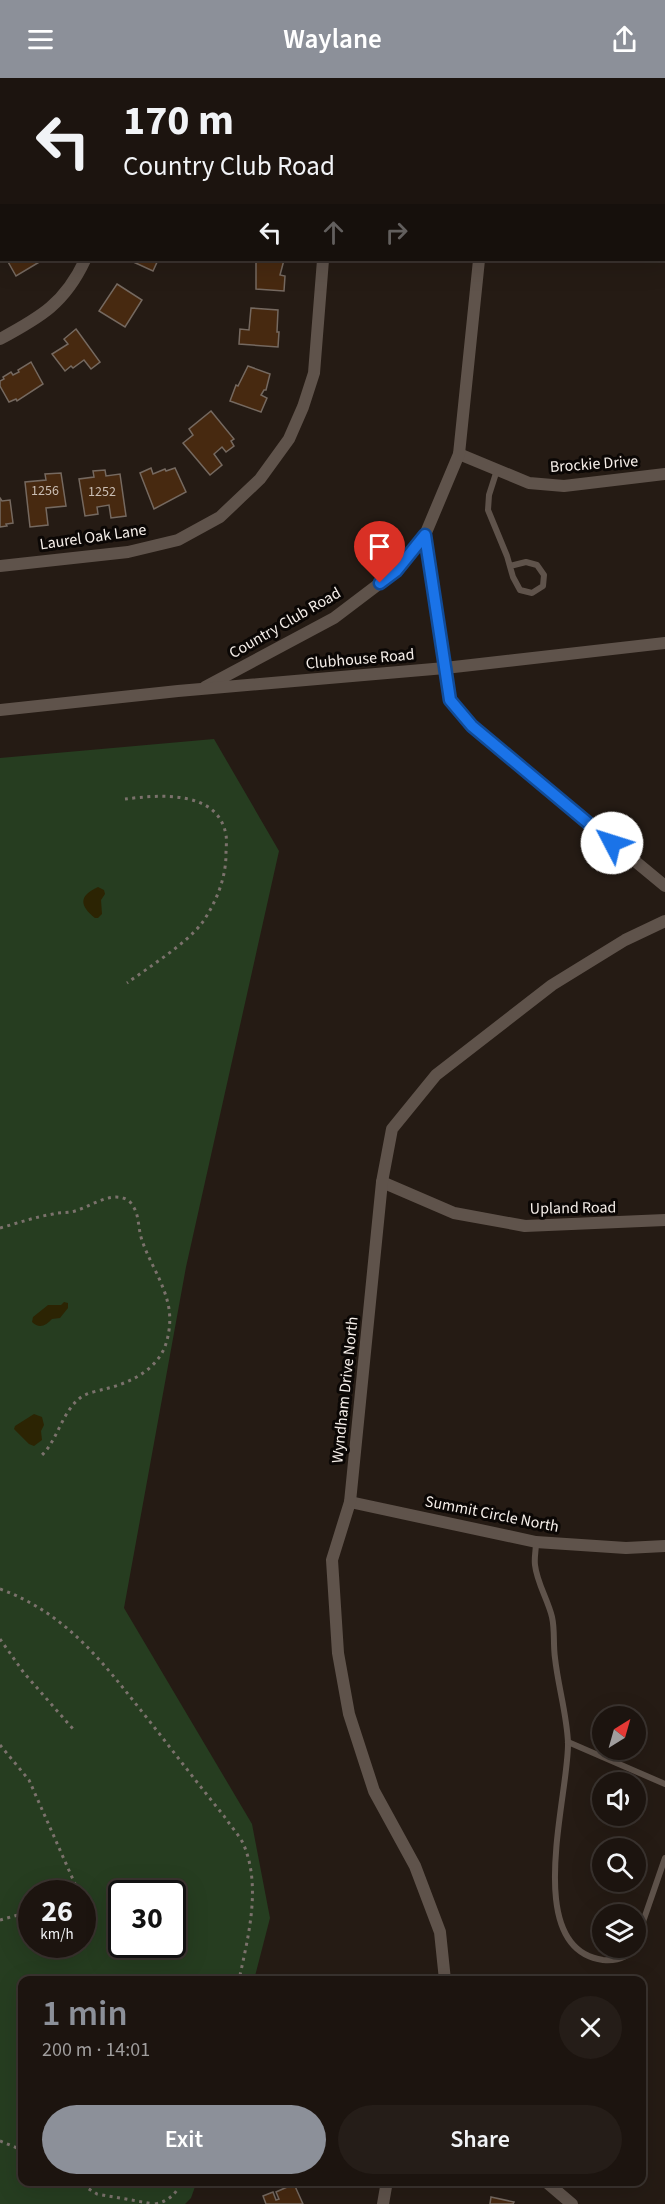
<!DOCTYPE html>
<meta charset="utf-8">
<style>
body{margin:0;font-family:"Source Sans 3",sans-serif;background:#251d18;color:#f1f3f6;height:100vh;display:flex;flex-direction:column;font-size:22px;white-space:nowrap}
*{box-sizing:border-box;margin:0}
p{font-size:20px;color:#a09e9e}
.icon{flex:none;width:33px;height:33px;fill:none;stroke:currentColor;stroke-width:2;stroke-linecap:round;stroke-linejoin:round}
.map{position:relative;flex:1;overflow:hidden}
.side{position:absolute;left:18px;top:1898px;width:628px;height:210px;display:flex;flex-direction:column;background:#1c140f;border-radius:12px;box-shadow:0 6px 24px #0002,0 0 0 2px #3a332f}
.side>*{flex:none}
.guide{position:absolute;left:0px;top:0px;width:666px;height:183px;box-shadow:0 6px 24px #0002,0 0 0 2px #3a332f;background:#1c140f;color:#f1f3f6;overflow:hidden}
.needle{width:39px;rotate:37deg}
.buttons{position:absolute;left:592px;top:1628px;display:grid;gap:12px}
.buttons a{display:grid;place-items:center;width:54px;height:54px;border-radius:50%;background:#1c140f;box-shadow:0 6px 24px #0002,0 0 0 2px #3a332f;font-size:30px}
.speed{position:absolute;left:18px;top:1802px;display:flex;gap:12px;font-size:30px;font-weight:700;text-align:center}
.speed>*{display:grid;place-content:center;width:78px;height:78px;border-radius:50%;background:#1c140f;box-shadow:0 6px 24px #0002,0 0 0 2px #3a332f;line-height:1}
.speed small{font-size:15px;font-weight:400}
.speed .limit{border:3px solid #111;border-radius:9px;background:#fff;color:#111}
.pin{position:absolute;display:grid;place-items:center;width:51px;height:51px;color:#fff;margin:-62px -26px;border-radius:50% 50% 50% 0;rotate:-45deg;box-shadow:0 0 6px #0007}
.pin .icon{rotate:45deg}
.me{position:absolute;width:66px;margin:-33px;rotate:310deg;stroke-linejoin:round;filter:drop-shadow(0 0 4px #0008)}
.turn{display:flex;align-items:center;gap:21px;height:126px;padding:0 24px;font-size:27px}
.turn .icon{width:78px;height:78px;stroke-width:2.5}
.turn b{display:block;font-size:42px;line-height:51px}
.lanes{display:flex;align-items:center;height:57px;padding:0 24px;background:#0003;justify-content:center;gap:30px;direction:ltr}
.lanes .off{opacity:.35}
.round{display:grid;place-items:center;flex:none;width:63px;height:63px;border-radius:32px;background:#251d18}
.head{display:flex;align-items:center;justify-content:space-between;height:102px;padding:0 24px}
h1{font-size:36px;font-weight:600;line-height:45px;color:#8c9099}
.primary-button{display:flex;gap:12px;margin-top:auto;padding:12px 24px}
.primary-button a{flex:1;height:69px;border-radius:36px;background:#8c9099;color:#fff;font-size:24px;font-weight:600;line-height:69px;text-align:center}
.primary-button a+a{background:#251d18;color:#f1f3f6}
header{display:flex;justify-content:space-between;align-items:center;height:78px;padding:0 24px;background:#8c9099;color:#fff;font-size:27px;font-weight:600}
.map>svg:first-child{display:block}
.green{fill:#263d20;fill-rule:evenodd}
.sand{fill:#2c2403}
.building{fill:#472910;stroke:#756960;stroke-width:1.5}
.lines{fill:none;stroke-linecap:round;stroke-linejoin:round}
.path{stroke:#7b726c;stroke-width:3;stroke-dasharray:3 4.5;stroke-linecap:butt}
.lane{stroke:#5f534b;stroke-width:6}
.street{stroke:#5f534b;stroke-width:12}
.route-casing{stroke:#114b97;stroke-width:15}
.route{stroke:#1a73e8;stroke-width:10}
.labels{text-anchor:middle;dominant-baseline:central;stroke-width:6;stroke-linejoin:round;paint-order:stroke}
.number-label{font-size:14px;fill:#cabeb4}
.street-label{font-size:16px;fill:#f6efea;stroke:#0b0705}
</style>
<header><svg class="icon" aria-label="menu" viewBox="0 0 24 24"><path d="M4 6h16M4 12h16M4 18h16"/></svg>Waylane<svg class="icon" aria-label="share" viewBox="0 0 24 24"><path d="M12 15V3M7 8l5-5 5 5M5 13v7h14v-7"/></svg></header>
<div class="map">
<svg width="665" height="2126" viewBox="0 0 665 2126">
<rect width="100%" height="100%" fill="#251b14"/>
<path class="green" d="M214,661L279,773L186,1189L124,1530L252,1746L270,1840L254,1902H22V2103H197L191,2120L185,2126H0V680ZM32,1815H82V1866H32ZM122,1815H172V1866H122Z"/>
<g class="sand">
<path d="M98,809L104,812L105,816L101,822L102,836L98,840H95C80,828 78,818 98,809Z"/>
<path d="M64,1224L68,1225V1230L60,1240L52,1241C46,1248 39,1251 32,1244L33,1239L48,1227H61Z"/>
<polygon points="34,1336 42,1339 44,1347 41,1353 42,1362 34,1368 29,1366 14,1351 15,1348"/>
</g>
<g class="building">
<polygon points="7,182 40,182 41,183 16,198"/>
<polygon points="129,182 158,182 153,193"/>
<polygon points="256,182 284,182 280,197 285,198 284,213 256,211"/>
<polygon points="117,206 142,222 125,249 99,233"/>
<polygon points="251,230 278,232 277,254 279,254 278,269 239,266 240,251 249,252"/>
<polygon points="76,251 100,284 91,291 84,282 73,290 71,288 65,293 52,276 68,266 64,261"/>
<polygon points="31,284 43,306 17,323 16,321 9,324 0,308 0,303 4,301 3,299 11,294 13,297 19,294 18,292"/>
<polygon points="248,288 270,296 266,312 264,312 261,317 267,320 261,334 230,323 236,307 238,308"/>
<polygon points="211,333 234,361 231,363 234,368 226,374 222,369 214,376 222,387 210,397 183,365 193,357 189,351"/>
<polygon points="151,390 153,396 165,391 166,393 175,390 186,414 154,431 140,395"/>
<polygon points="105,392 106,398 120,396 126,438 111,440 109,427 97,429 98,436 85,438 79,401 94,399 93,393"/>
<polygon points="61,395 66,428 46,430 48,447 30,449 25,404 46,402 45,396"/>
<polygon points="0,420 2,423 10,422 13,445 6,446 7,448 0,449"/>
<polygon points="294,2106 303,2126 266,2126 263,2118 273,2114 276,2122 279,2121 276,2114"/>
<polygon points="491,2119 514,2124 513,2126 490,2126"/>
</g>
<g class="lines">
<g class="path">
<path d="M125,721C158,717 218,711 226,757C227,763 226,770 226,776C226,800 216,825 202,845C186,866 149,889 127,905"/>
<path d="M0,1150C18,1145 35,1139 53,1136C59,1134 65,1135 71,1134C87,1131 106,1115 123,1120C127,1121 131,1124 133,1128C139,1137 138,1148 141,1159C148,1183 165,1205 169,1231C171,1244 169,1259 164,1271C153,1294 129,1305 105,1311C97,1313 86,1315 80,1320C62,1334 58,1361 42,1377"/>
<path d="M0,1511C68,1536 104,1586 147,1640C173,1673 198,1706 224,1738C230,1747 238,1756 243,1765C262,1808 248,1859 239,1902"/>
<polyline points="0,1561 24,1595 73,1651"/>
<polyline points="0,1667 29,1702 79,1815"/>
<polyline points="0,1842 32,1833"/>
<polyline points="0,2063 22,2072"/>
<polyline points="76,2103 97,2116 154,2126"/>
<path d="M155,2126C169,2123 176,2116 182,2103"/>
</g>
<g class="lane">
<polyline points="497,392 489,417 488,432 507,478 513,499 520,512 532,515 543,508 544,497 537,487 526,484 510,488"/>
<path d="M536,1465C536,1472 534,1480 535,1487C537,1505 548,1522 552,1539C555,1552 553,1566 555,1580C558,1608 567,1637 568,1665C569,1717 521,1871 603,1882C616,1883 628,1881 634,1869"/>
<polyline points="568,1664 665,1706"/>
<polyline points="636,1864 665,1780"/>
</g>
<g class="street">
<polyline points="360,2 360,0"/>
<polyline points="561,2 562,0"/>
<polyline points="0,81 2,83"/>
<path d="M0,261C41,239 65,225 85,182"/>
<polyline points="459,376 529,405 564,408 665,396"/>
<polyline points="425,457 450,622 472,648 665,808"/>
<polyline points="0,488 128,474 178,462 220,439 241,419 260,401 289,361 303,329 314,295 323,182"/>
<polyline points="205,609 334,540 396,493 425,457 459,376 479,182"/>
<polyline points="0,632 178,613 445,590 665,565"/>
<polyline points="382,1104 454,1135 525,1148 665,1142"/>
<polyline points="350,1424 536,1464 626,1470 665,1468"/>
<polyline points="445,1902 440,1854 415,1788 374,1713 349,1636 338,1575 332,1482 350,1424 382,1104 392,1051 436,997 552,907 625,862 665,843"/>
<polyline points="545,2103 572,2126"/>
<polyline points="383,2126 387,2103"/>
</g>
</g>
<g class="lines">
<g class="route-casing">
<polyline id="route" points="380,505 396,493 425,457 450,622 472,648 612,765"/>
</g>
<use href="#route" class="route"/>
</g>
<g class="labels">
<g class="number-label">
<text x="45" y="413">1256</text>
<text x="102" y="414">1252</text>
</g>
<g class="street-label">
<text transform="translate(594 386) rotate(-4)">Brockie Drive</text>
<text transform="translate(93 459) rotate(-8)">Laurel Oak Lane</text>
<text transform="translate(285 545) rotate(-30)">Country Club Road</text>
<text transform="translate(360 581) rotate(-5)">Clubhouse Road</text>
<text transform="translate(573 1130) rotate(-1)">Upland Road</text>
<text transform="translate(345 1312) rotate(-84)">Wyndham Drive North</text>
<text transform="translate(492 1436) rotate(11)">Summit Circle North</text>
</g>
</g>
</svg>
<div class="buttons">
<a><svg class="needle" viewBox="-14 -14 28 28"><path d="M0-13l5 13h-10z" fill="#e53935"/><path d="M0 13l5-13h-10z" fill="#a09e9e"/></svg></a>
<a><svg class="icon" aria-label="sound" viewBox="0 0 24 24"><path d="M4 9h4l5-4v14l-5-4H4zM17 9q2 3 0 6"/></svg></a>
<a><svg class="icon" aria-label="search" viewBox="0 0 24 24"><circle cx="10" cy="10" r="6"/><path d="M15 15l6 6"/></svg></a>
<a><svg class="icon" aria-label="layers" viewBox="0 0 24 24"><path d="M12 4l9 5-9 5-9-5zM3 14l9 5 9-5"/></svg></a>
</div>
<div class="speed"><div>26<small>km/h</small></div><div class="limit">30</div></div>
<div class="pin" style="left:380px;top:505px;background:#d93025"><svg class="icon" aria-label="arrive" viewBox="0 0 24 24"><path d="M6 21V4h12l-3 4 3 4H6"/></svg></div>
<svg class="me" style="left:612px;top:765px" viewBox="-20 -20 40 40"><circle r="19" fill="#fff"/><path d="M0-13L10 11 0 6-10 11z" fill="#1a73e8"/></svg>
<div class="guide">
<div class="turn"><svg class="icon" aria-label="left" viewBox="0 0 24 24"><path d="M17 20v-9H6M10 6l-5 5 5 5"/></svg><div><b>170 m</b>Country Club Road</div></div>
<div class="lanes"><svg class="icon" aria-label="left" viewBox="0 0 24 24"><path d="M17 20v-9H6M10 6l-5 5 5 5"/></svg><svg class="icon off" aria-label="ahead" viewBox="0 0 24 24"><path d="M12 20V5M6 11l6-6 6 6"/></svg><svg class="icon off" aria-label="right" viewBox="0 0 24 24"><path d="M7 20v-9h11M14 6l5 5-5 5"/></svg></div>
</div>
<section class="side">
<div class="head"><div><h1>1 min</h1><p>200 m · 14:01</p></div><a class="round"><svg class="icon" aria-label="close" viewBox="0 0 24 24"><path d="M6 6l12 12M18 6L6 18"/></svg></a></div>
<div class="primary-button"><a>Exit</a><a>Share</a></div>
</section>
</div>
